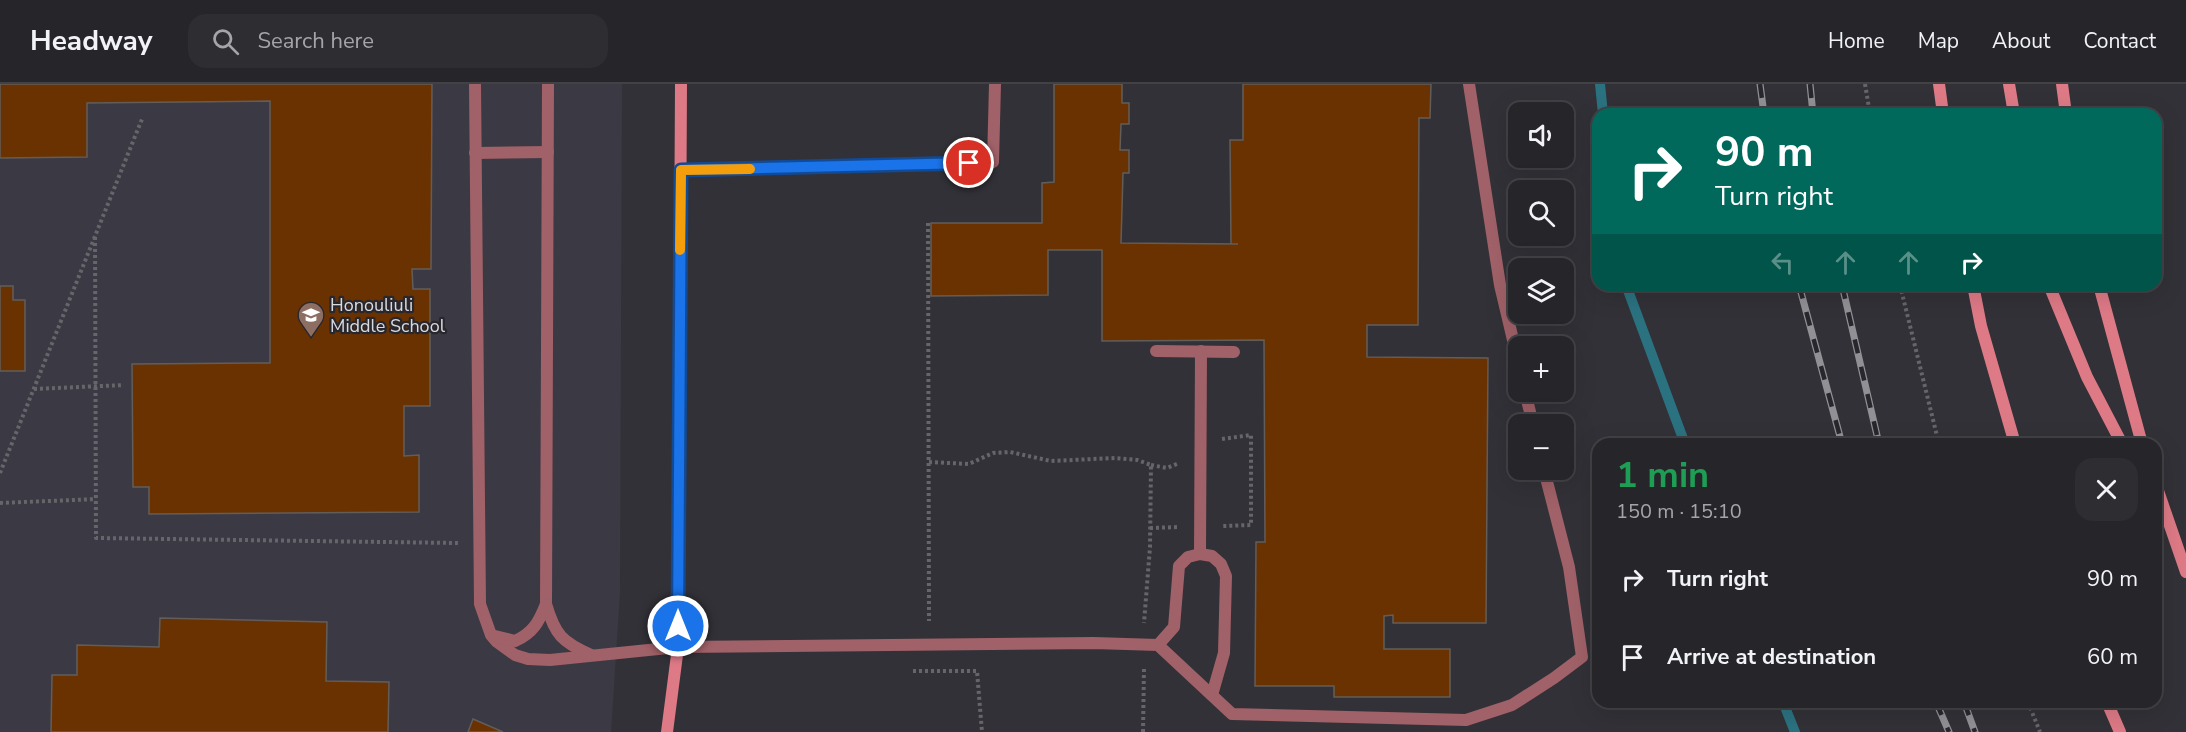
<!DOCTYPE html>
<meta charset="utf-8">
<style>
body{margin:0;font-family:"Nunito Sans",sans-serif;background:#2e2d31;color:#f1f3f6;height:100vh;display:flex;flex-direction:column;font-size:22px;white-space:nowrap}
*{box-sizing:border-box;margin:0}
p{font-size:20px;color:#a4a5a8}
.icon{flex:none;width:33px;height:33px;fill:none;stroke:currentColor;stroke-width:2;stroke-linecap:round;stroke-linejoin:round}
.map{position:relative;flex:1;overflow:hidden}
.details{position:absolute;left:1592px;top:354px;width:570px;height:270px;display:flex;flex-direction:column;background:#262529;border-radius:18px;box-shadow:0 6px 24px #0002,0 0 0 2px #424246}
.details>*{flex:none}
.hud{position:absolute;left:1592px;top:24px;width:570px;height:183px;border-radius:18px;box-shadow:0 6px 24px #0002,0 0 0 2px #424246;background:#00695c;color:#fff;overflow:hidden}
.tools{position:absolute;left:1508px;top:18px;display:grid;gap:12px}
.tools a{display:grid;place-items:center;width:66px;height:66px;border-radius:12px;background:#262529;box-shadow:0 6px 24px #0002,0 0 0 2px #424246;font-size:30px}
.pin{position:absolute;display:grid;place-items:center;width:51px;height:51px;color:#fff;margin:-26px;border:3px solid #fff;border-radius:50%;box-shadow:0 2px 6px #0007}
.me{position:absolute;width:66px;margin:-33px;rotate:0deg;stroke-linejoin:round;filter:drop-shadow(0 0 4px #0008)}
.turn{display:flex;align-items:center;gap:21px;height:126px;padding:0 24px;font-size:27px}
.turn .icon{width:78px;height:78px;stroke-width:2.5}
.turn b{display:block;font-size:42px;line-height:51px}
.lanes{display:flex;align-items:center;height:57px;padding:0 24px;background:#0003;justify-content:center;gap:30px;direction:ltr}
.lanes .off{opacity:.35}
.round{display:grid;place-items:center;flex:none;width:63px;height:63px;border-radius:18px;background:#2e2d31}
.overview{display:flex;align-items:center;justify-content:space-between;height:102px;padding:0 24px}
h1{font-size:36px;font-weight:700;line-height:45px;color:#1e9e55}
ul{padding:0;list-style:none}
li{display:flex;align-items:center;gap:18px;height:78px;padding:0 24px}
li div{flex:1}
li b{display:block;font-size:22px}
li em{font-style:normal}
header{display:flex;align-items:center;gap:36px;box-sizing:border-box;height:84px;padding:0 30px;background:#262529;border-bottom:2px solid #424246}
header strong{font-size:28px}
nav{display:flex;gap:33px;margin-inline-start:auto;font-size:21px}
.search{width:420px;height:54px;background:#2e2d31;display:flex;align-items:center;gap:15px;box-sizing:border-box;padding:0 21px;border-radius:18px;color:#a4a5a8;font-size:22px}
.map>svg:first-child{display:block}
.built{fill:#3b3944}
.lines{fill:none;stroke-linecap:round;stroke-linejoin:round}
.stream{stroke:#2b7281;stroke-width:10}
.building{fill:#6a3200;stroke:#635d59;stroke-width:1.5}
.path{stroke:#66656a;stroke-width:4;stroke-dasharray:3 3;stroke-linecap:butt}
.lane{stroke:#a06168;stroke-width:12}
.secondary{stroke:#dd7a86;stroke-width:12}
.rail-casing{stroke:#919195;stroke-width:7}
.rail{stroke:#28272d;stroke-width:4.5;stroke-dasharray:14;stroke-linecap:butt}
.route-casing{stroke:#114b97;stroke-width:15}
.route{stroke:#1a73e8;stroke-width:10}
.slow{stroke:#f59e0b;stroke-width:10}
.labels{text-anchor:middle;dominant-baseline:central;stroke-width:4.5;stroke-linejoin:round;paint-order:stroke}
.poi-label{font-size:18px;fill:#dadadd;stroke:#28272d;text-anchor:start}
</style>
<header>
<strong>Headway</strong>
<div class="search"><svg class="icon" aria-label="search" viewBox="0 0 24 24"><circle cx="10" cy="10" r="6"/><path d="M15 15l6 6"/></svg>Search here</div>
<nav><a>Home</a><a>Map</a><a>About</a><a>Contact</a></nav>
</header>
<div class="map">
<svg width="2186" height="648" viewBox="0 0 2186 648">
<rect width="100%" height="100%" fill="#323137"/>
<polygon class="built" points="0,0 622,0 620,509 611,648 0,648"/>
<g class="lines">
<g class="stream">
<polyline points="1600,0 1603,30"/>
<polyline points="1626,201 1685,360"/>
<polyline points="1783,618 1795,648"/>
</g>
</g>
<g class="building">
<polygon points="0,0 432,0 431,185 412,185 413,205 430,205 430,322 404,322 404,372 419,371 419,428 149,430 149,403 133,403 132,280 270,279 270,17 87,19 87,73 0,74"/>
<polygon points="1054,0 1122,0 1122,19 1129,19 1129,40 1121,40 1120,66 1129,66 1129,89 1123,89 1121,159 1238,160 1231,160 1230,56 1243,56 1243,0 1431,0 1430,34 1419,34 1418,241 1367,241 1367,273 1488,274 1486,539 1393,539 1393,531 1384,532 1384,565 1450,565 1450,613 1334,613 1334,602 1255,602 1256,458 1265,458 1264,256 1102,257 1102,166 1048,166 1048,211 931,212 931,139 1042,139 1042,99 1054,98"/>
<polygon points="0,202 13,202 13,216 25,216 25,287 0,287"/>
<polygon points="160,534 327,538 326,597 389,598 388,648 51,648 52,591 77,591 77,561 159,563"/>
<polygon points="473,635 503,648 468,648"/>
</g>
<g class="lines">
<g class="path">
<polyline points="1865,0 1870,30"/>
<polyline points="928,139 929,537"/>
<polyline points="95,153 96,454 458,459"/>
<polyline points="1900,201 1939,360"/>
<polyline points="34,305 124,301"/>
<polyline points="1222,355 1251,351 1251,441 1223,442"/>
<polyline points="929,378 969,380 993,369 1010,368 1051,377 1115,374 1137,376 1151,381 1150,463 1144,539"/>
<polyline points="1151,381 1167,384 1179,379"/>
<polyline points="0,389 142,35"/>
<polyline points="0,419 96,415"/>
<polyline points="1150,444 1179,443"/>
<polyline points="913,587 977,587 982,648"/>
<polyline points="2028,618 2040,648"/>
<polyline points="1143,648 1144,583"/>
</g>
<g class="lane">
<polyline points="475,0 480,520 491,551 497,558 515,571 528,575 550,576 678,563 1094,559 1158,561 1232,630 1466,636 1512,621 1554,594 1582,573 1569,483 1544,386"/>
<path d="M548,0L546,520C555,551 562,558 591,571"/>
<polyline points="1469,0 1500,201 1518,277"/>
<polyline points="475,69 548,68"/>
<polyline points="681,86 993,78 995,0"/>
<polyline points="1156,267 1234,268"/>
<polyline points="1525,308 1533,340"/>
<polyline points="1200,470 1201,267"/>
<path d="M495,552L515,557C533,549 539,538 546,520"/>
<polyline points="1158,561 1174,543 1179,482 1188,473 1200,470 1212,472 1221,480 1226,492 1224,569 1212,611"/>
</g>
<g class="secondary">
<polyline points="1939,0 1943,30"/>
<polyline points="2009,0 2014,30"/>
<polyline points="2062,0 2066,30"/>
<polyline points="1973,201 1981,242 2015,360"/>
<polyline points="2049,201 2087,293 2122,360"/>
<polyline points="2099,201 2142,360"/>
<polyline points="2156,401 2186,488"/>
<polyline points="2107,618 2120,648"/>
<polyline points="667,648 678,563 681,0"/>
</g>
<g class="rail-casing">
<g id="rail">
<polyline points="1760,0 1764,30"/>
<polyline points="1810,0 1813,30"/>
<polyline points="1799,201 1842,360"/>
<polyline points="1842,201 1879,360"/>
<polyline points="1936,618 1949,648"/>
<polyline points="1964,618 1975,648"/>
</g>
</g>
<use href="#rail" class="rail"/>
</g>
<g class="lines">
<g class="route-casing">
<polyline id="route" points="678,542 681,86 969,79"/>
</g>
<use href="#route" class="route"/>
<polyline class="slow" points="680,166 681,86 750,85"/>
</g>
<defs>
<g id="school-pin" transform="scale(1.35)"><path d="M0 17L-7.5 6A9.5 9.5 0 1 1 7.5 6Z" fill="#8d6e63" stroke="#28272d"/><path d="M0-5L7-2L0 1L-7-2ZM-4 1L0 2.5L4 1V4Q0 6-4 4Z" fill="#fff"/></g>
</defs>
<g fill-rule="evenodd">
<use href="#school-pin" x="311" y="231"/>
</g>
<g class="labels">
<g class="poi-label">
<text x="330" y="221">Honouliuli<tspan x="330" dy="21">Middle School</tspan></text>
</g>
</g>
</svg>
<div class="tools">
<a><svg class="icon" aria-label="sound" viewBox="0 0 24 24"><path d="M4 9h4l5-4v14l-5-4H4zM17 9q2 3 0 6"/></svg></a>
<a><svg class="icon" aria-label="search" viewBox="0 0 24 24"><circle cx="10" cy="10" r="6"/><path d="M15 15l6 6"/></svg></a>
<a><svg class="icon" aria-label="layers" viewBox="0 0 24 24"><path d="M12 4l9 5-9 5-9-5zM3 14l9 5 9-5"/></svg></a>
<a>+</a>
<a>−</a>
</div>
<div class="pin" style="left:969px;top:79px;background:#d93025"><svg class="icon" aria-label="arrive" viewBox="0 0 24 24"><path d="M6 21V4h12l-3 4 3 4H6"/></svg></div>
<svg class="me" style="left:678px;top:542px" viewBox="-20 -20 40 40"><circle r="17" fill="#1a73e8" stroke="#fff" stroke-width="3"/><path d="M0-11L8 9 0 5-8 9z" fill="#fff"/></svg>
<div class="hud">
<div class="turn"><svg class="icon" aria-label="right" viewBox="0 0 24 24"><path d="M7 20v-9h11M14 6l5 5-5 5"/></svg><div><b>90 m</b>Turn right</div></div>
<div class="lanes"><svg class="icon off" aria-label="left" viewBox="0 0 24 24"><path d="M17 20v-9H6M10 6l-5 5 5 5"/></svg><svg class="icon off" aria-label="ahead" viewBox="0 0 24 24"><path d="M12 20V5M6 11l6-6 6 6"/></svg><svg class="icon off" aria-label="ahead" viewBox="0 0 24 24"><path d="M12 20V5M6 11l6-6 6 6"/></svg><svg class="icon" aria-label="right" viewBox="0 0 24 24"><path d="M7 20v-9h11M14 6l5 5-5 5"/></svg></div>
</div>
<section class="details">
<div class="overview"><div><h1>1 min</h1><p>150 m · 15:10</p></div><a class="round"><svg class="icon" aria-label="close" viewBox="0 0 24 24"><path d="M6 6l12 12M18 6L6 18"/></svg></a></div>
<ul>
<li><svg class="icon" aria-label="right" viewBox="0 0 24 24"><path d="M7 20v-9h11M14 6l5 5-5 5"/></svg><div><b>Turn right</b></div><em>90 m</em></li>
<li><svg class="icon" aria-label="arrive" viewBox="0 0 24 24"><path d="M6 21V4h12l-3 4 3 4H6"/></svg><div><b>Arrive at destination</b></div><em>60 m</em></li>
</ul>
</section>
</div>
